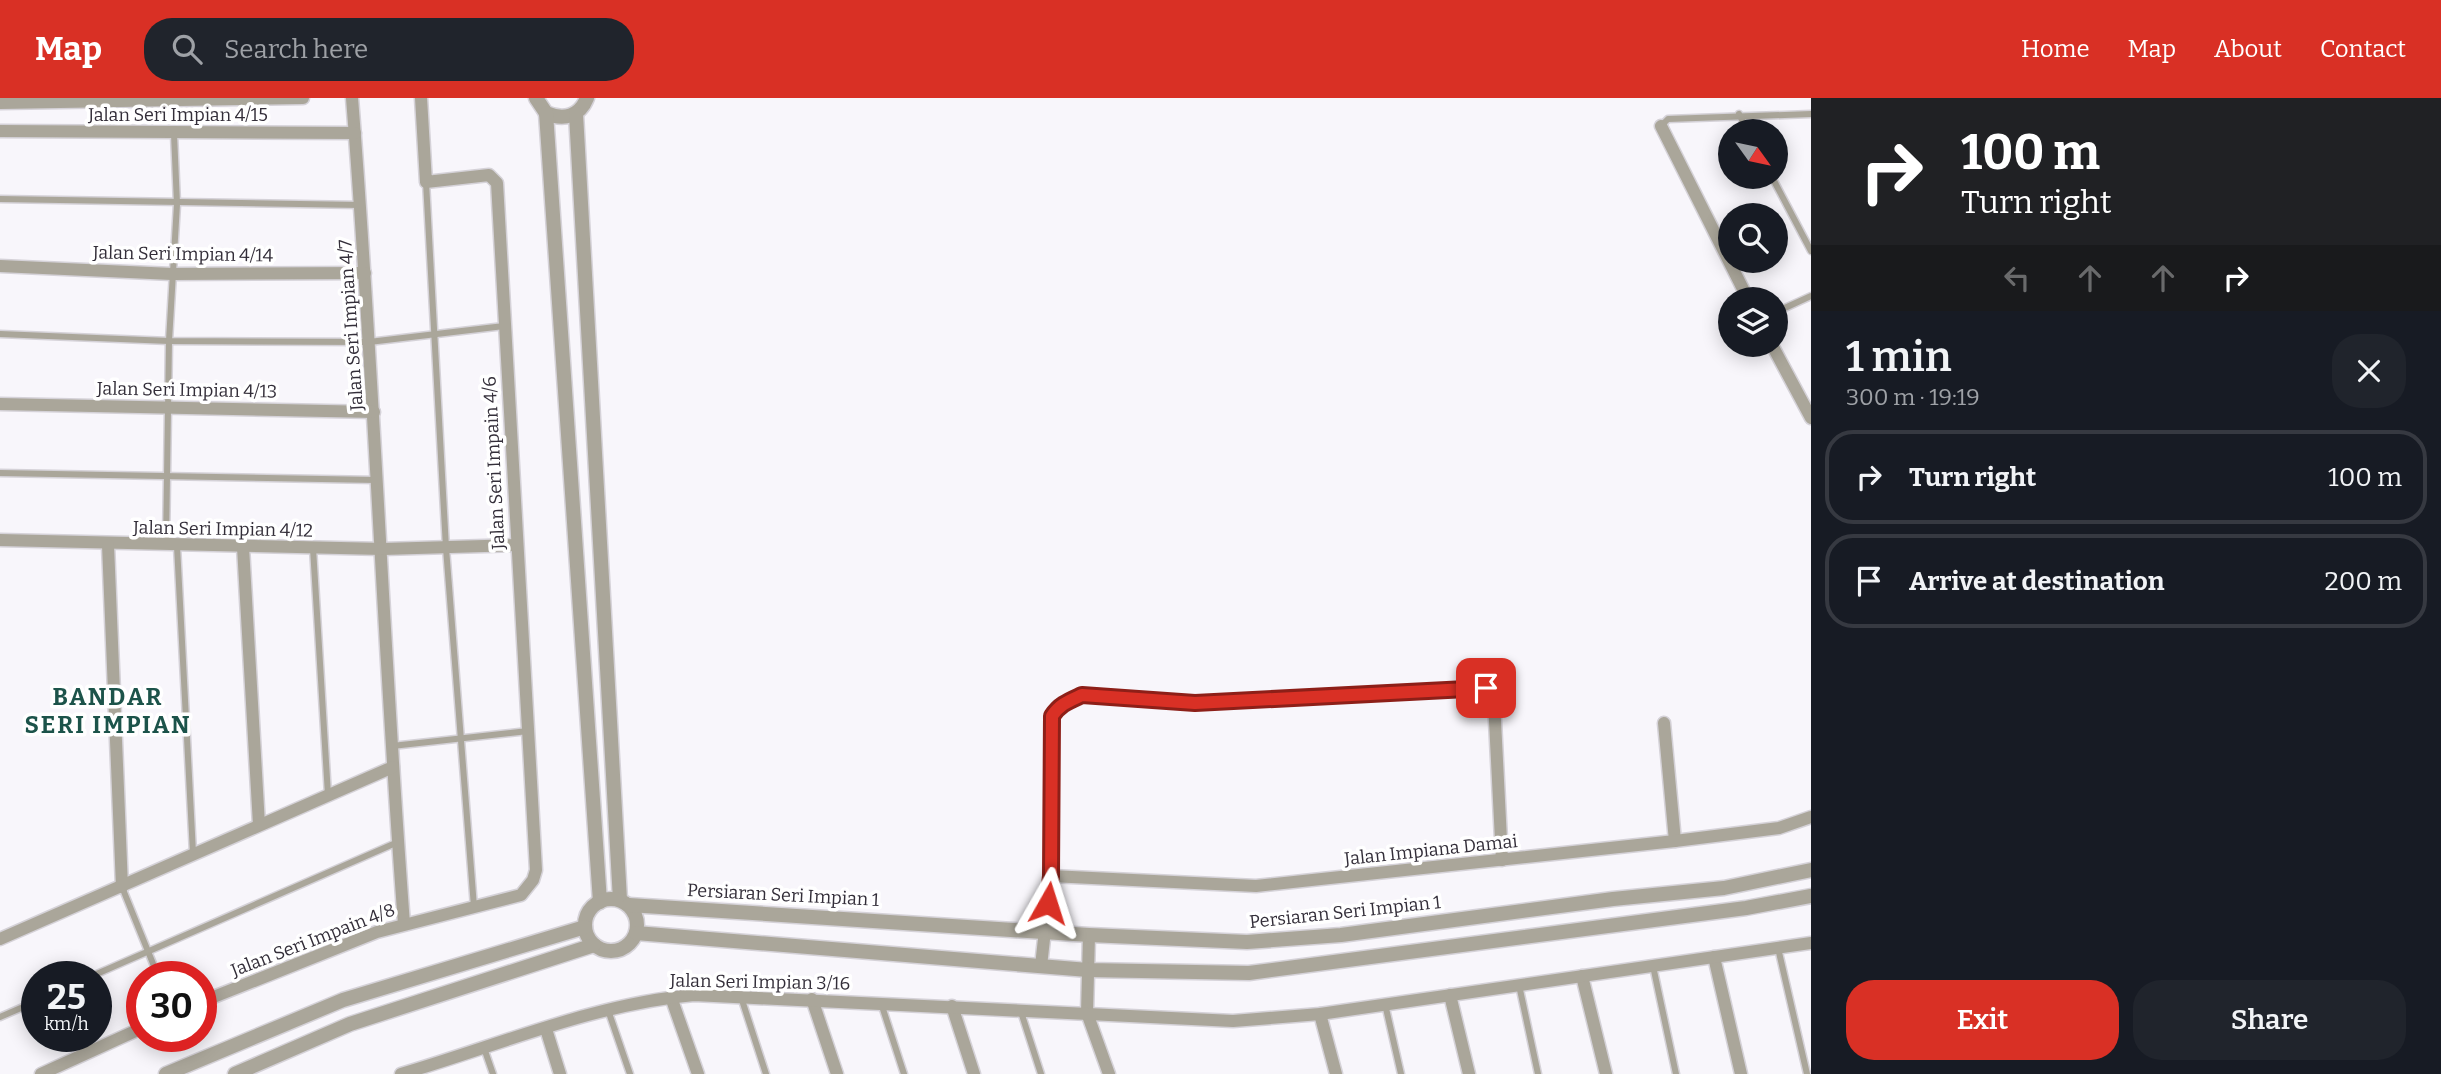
<!DOCTYPE html>
<meta charset="utf-8">
<style>
body{margin:0;font-family:Bitter,serif;background:#20242c;color:#f1f3f6;height:100vh;display:flex;flex-direction:column;font-size:26px;white-space:nowrap}
*{box-sizing:border-box;margin:0}
p{font-size:23px;color:#9ea1a6}
.icon{flex:none;width:38px;height:38px;fill:none;stroke:currentColor;stroke-width:2;stroke-linecap:round;stroke-linejoin:round}
.map{position:relative;flex:1;overflow:hidden}
.panel{display:flex;flex-direction:column;background:#171b24;width:630px}
.panel>*{flex:none}
.hud{background:#202124;color:#fff;overflow:hidden}
.needle{width:46px;rotate:123deg}
.tools{position:absolute;left:1718px;top:21px;display:grid;gap:14px}
.tools a{display:grid;place-items:center;width:70px;height:70px;border-radius:50%;background:#171b24;box-shadow:0 4px 18px #0003;font-size:35px}
.speed{position:absolute;left:21px;top:863px;display:flex;gap:14px;font-size:35px;font-weight:700;text-align:center}
.speed>*{display:grid;place-content:center;width:91px;height:91px;border-radius:50%;background:#171b24;box-shadow:0 4px 18px #0003;line-height:1}
.speed small{font-size:18px;font-weight:400}
.speed .limit{border:10px solid #d22;background:#fff;color:#111}
.pin{position:absolute;display:grid;place-items:center;width:60px;height:60px;color:#fff;margin:-30px;border-radius:14px;box-shadow:0 4px 10px #0006}
.me{position:absolute;width:77px;margin:-38px;rotate:6deg;stroke-linejoin:round;filter:drop-shadow(0 0 5px #0008)}
.turn{display:flex;align-items:center;gap:24px;height:147px;padding:0 35px;font-size:32px}
.turn .icon{width:91px;height:91px;stroke-width:2.5}
.turn b{display:block;font-size:49px;line-height:60px}
.lanes{display:flex;align-items:center;height:66px;padding:0 35px;background:#0003;justify-content:center;gap:35px;direction:ltr}
.lanes .off{opacity:.35}
.round{display:grid;place-items:center;flex:none;width:74px;height:74px;border-radius:28px;background:#20242c}
.headline{display:flex;align-items:center;justify-content:space-between;height:119px;padding:0 35px}
h1{font-size:42px;font-weight:600;line-height:52px}
.action{display:flex;gap:14px;margin-top:auto;padding:14px 35px}
.action a{flex:1;height:80px;border-radius:28px;background:#d93025;color:#fff;font-size:28px;font-weight:600;line-height:80px;text-align:center}
.action a+a{background:#20242c;color:#f1f3f6}
ul{padding:0;list-style:none}
li{display:flex;align-items:center;gap:21px;height:94px;margin:0 14px 10px;padding:0 21px;border:4px solid #363941;border-radius:28px}
li div{flex:1}
li b{display:block;font-size:26px}
li em{font-style:normal}
header{display:flex;align-items:center;gap:42px;box-sizing:border-box;height:98px;padding:0 35px;background:#d93025;color:#fff}
header strong{font-size:33px}
nav{display:flex;gap:38px;margin-inline-start:auto;font-size:24px}
.search{width:490px;height:63px;background:#20242c;display:flex;align-items:center;gap:18px;box-sizing:border-box;padding:0 24px;border-radius:28px;color:#9ea1a6;font-size:26px}
main{display:flex;flex:1;min-height:0}
.map>svg:first-child{display:block}
.lines{fill:none;stroke-linecap:round;stroke-linejoin:round}
.service-casing{stroke:#d5d2d8;stroke-width:9}
.minor-casing{stroke:#d5d2d8;stroke-width:15}
.tertiary-casing{stroke:#d5d2d8;stroke-width:17}
.service{stroke:#aaa69a;stroke-width:6}
.minor{stroke:#aaa69a;stroke-width:12}
.tertiary{stroke:#aaa69a;stroke-width:14}
.route-casing{stroke:#8d1f18;stroke-width:18}
.route{stroke:#d93025;stroke-width:12}
.labels{text-anchor:middle;dominant-baseline:central;stroke-width:7;stroke-linejoin:round;paint-order:stroke}
.street-label{font-size:18px;fill:#332e39;stroke:#fff}
.district-label{font-size:24px;font-weight:bold;letter-spacing:2px;fill:#1c534a;stroke:#fff}
</style>
<header>
<strong>Map</strong>
<div class="search"><svg class="icon" aria-label="search" viewBox="0 0 24 24"><circle cx="10" cy="10" r="6"/><path d="M15 15l6 6"/></svg>Search here</div>
<nav><a>Home</a><a>Map</a><a>About</a><a>Contact</a></nav>
</header>
<main>
<div class="map">
<svg width="1811" height="976" viewBox="0 0 1811 976">
<rect width="100%" height="100%" fill="#f8f6fb"/>
<g class="lines">
<g class="service-casing">
<g id="service">
<polyline points="1739,16 1748,33"/>
<polyline points="1661,28 1668,21 1811,16"/>
<polyline points="1772,79 1811,153"/>
<polyline points="426,84 446,450 474,809"/>
<polyline points="0,101 361,107"/>
<polyline points="1776,214 1811,198"/>
<polyline points="0,236 169,243 369,244 504,228"/>
<polyline points="0,375 376,382"/>
<polyline points="166,446 169,243 177,106 174,36"/>
<polyline points="177,448 193,755"/>
<polyline points="313,450 328,697"/>
<polyline points="392,648 528,633"/>
<polyline points="122,789 158,878"/>
<polyline points="1778,850 1807,976"/>
<polyline points="1653,868 1676,976"/>
<polyline points="92,878 398,744"/>
<polyline points="1519,887 1538,976"/>
<polyline points="741,899 766,976"/>
<polyline points="881,905 904,976"/>
<polyline points="1385,906 1401,976"/>
<polyline points="608,912 630,976"/>
<polyline points="1021,914 1041,976"/>
<polyline points="0,919 37,903"/>
<polyline points="484,950 493,976"/>
</g>
</g>
<g class="minor-casing">
<g id="minor">
<path d="M352,0C374,275 383,551 404,826"/>
<polyline points="0,5 303,0"/>
<polyline points="1661,28 1748,201"/>
<polyline points="0,33 355,35"/>
<polyline points="0,168 172,176 365,175"/>
<polyline points="1772,247 1811,320"/>
<polyline points="0,306 374,314"/>
<polyline points="0,442 383,451 516,447"/>
<polyline points="108,447 122,789"/>
<polyline points="243,449 259,727"/>
<polyline points="1664,625 1675,743"/>
<polyline points="1051,778 1256,788 1675,743 1779,730 1811,719"/>
<polyline points="1089,837 1087,915 1109,976"/>
<polyline points="0,841 393,669"/>
<polyline points="1714,859 1741,976"/>
<polyline points="1041,868 1051,778 1052,618 1058,608 1082,597 1195,605 1486,590 1494,603 1502,762"/>
<polyline points="1582,878 1606,976"/>
<polyline points="1450,897 1469,976"/>
<polyline points="671,899 698,976"/>
<polyline points="812,901 837,976"/>
<polyline points="201,904 377,834 521,797 533,782 536,772 497,85 489,77 426,84 421,0"/>
<polyline points="952,908 974,976"/>
<polyline points="1320,916 1336,976"/>
<polyline points="546,931 560,976"/>
<polyline points="41,976 142,930"/>
<path d="M401,976C497,948 593,906 694,897L1233,923L1320,916L1811,845"/>
</g>
</g>
<g class="tertiary-casing">
<g id="tertiary">
<path d="M536,0L546,15C564,23 580,18 587,0"/>
<polyline points="546,15 600,804"/>
<polyline points="576,16 620,802"/>
<circle cx="611" cy="827" r="26"/>
<polyline points="629,807 1089,837 1247,844 1341,837 1613,801 1724,790 1811,772"/>
<polyline points="636,835 1088,872 1249,875 1746,810 1811,798"/>
<polyline points="166,976 343,902 585,829"/>
<polyline points="235,976 350,926 594,847"/>
</g>
</g>
<use href="#service" class="service"/>
<use href="#minor" class="minor"/>
<use href="#tertiary" class="tertiary"/>
</g>
<g class="lines">
<g class="route-casing">
<path id="route" d="M1048,805L1051,778L1052,618C1060,606 1069,603 1082,597L1195,605L1486,590"/>
</g>
<use href="#route" class="route"/>
</g>
<g class="labels">
<g class="street-label">
<text x="178" y="17">Jalan Seri Impian 4/15</text>
<text transform="translate(183 156) rotate(1)">Jalan Seri Impian 4/14</text>
<text transform="translate(351 227) rotate(-94)">Jalan Seri Impian 4/7</text>
<text transform="translate(187 292) rotate(1)">Jalan Seri Impian 4/13</text>
<text transform="translate(494 365) rotate(-93)">Jalan Seri Impain 4/6</text>
<text transform="translate(223 431) rotate(1)">Jalan Seri Impian 4/12</text>
<text transform="translate(1431 752) rotate(-6)">Jalan Impiana Damai</text>
<text transform="translate(783 797) rotate(3)">Persiaran Seri Impian 1</text>
<text transform="translate(1345 814) rotate(-6)">Persiaran Seri Impian 1</text>
<text transform="translate(313 842) rotate(-21)">Jalan Seri Impain 4/8</text>
<text transform="translate(760 884) rotate(1)">Jalan Seri Impian 3/16</text>
</g>
<g class="district-label">
<text x="108" y="599">BANDAR<tspan x="108" dy="28">SERI IMPIAN</tspan></text>
</g>
</g>
</svg>
<div class="tools">
<a><svg class="needle" viewBox="-14 -14 28 28"><path d="M0-13l5 13h-10z" fill="#e53935"/><path d="M0 13l5-13h-10z" fill="#9ea1a6"/></svg></a>
<a><svg class="icon" aria-label="search" viewBox="0 0 24 24"><circle cx="10" cy="10" r="6"/><path d="M15 15l6 6"/></svg></a>
<a><svg class="icon" aria-label="layers" viewBox="0 0 24 24"><path d="M12 4l9 5-9 5-9-5zM3 14l9 5 9-5"/></svg></a>
</div>
<div class="speed"><div>25<small>km/h</small></div><div class="limit">30</div></div>
<div class="pin" style="left:1486px;top:590px;background:#d93025"><svg class="icon" aria-label="arrive" viewBox="0 0 24 24"><path d="M6 21V4h12l-3 4 3 4H6"/></svg></div>
<svg class="me" style="left:1048px;top:805px" viewBox="-20 -20 40 40"><path d="M0-17L14 15 0 8-14 15z" fill="#d93025" stroke="#fff" stroke-width="4"/></svg>
</div>
<section class="panel">
<div class="hud">
<div class="turn"><svg class="icon" aria-label="right" viewBox="0 0 24 24"><path d="M7 20v-9h11M14 6l5 5-5 5"/></svg><div><b>100 m</b>Turn right</div></div>
<div class="lanes"><svg class="icon off" aria-label="left" viewBox="0 0 24 24"><path d="M17 20v-9H6M10 6l-5 5 5 5"/></svg><svg class="icon off" aria-label="ahead" viewBox="0 0 24 24"><path d="M12 20V5M6 11l6-6 6 6"/></svg><svg class="icon off" aria-label="ahead" viewBox="0 0 24 24"><path d="M12 20V5M6 11l6-6 6 6"/></svg><svg class="icon" aria-label="right" viewBox="0 0 24 24"><path d="M7 20v-9h11M14 6l5 5-5 5"/></svg></div>
</div>
<div class="headline"><div><h1>1 min</h1><p>300 m · 19:19</p></div><a class="round"><svg class="icon" aria-label="close" viewBox="0 0 24 24"><path d="M6 6l12 12M18 6L6 18"/></svg></a></div>
<ul>
<li><svg class="icon" aria-label="right" viewBox="0 0 24 24"><path d="M7 20v-9h11M14 6l5 5-5 5"/></svg><div><b>Turn right</b></div><em>100 m</em></li>
<li><svg class="icon" aria-label="arrive" viewBox="0 0 24 24"><path d="M6 21V4h12l-3 4 3 4H6"/></svg><div><b>Arrive at destination</b></div><em>200 m</em></li>
</ul>
<div class="action"><a>Exit</a><a>Share</a></div>
</section>
</main>
